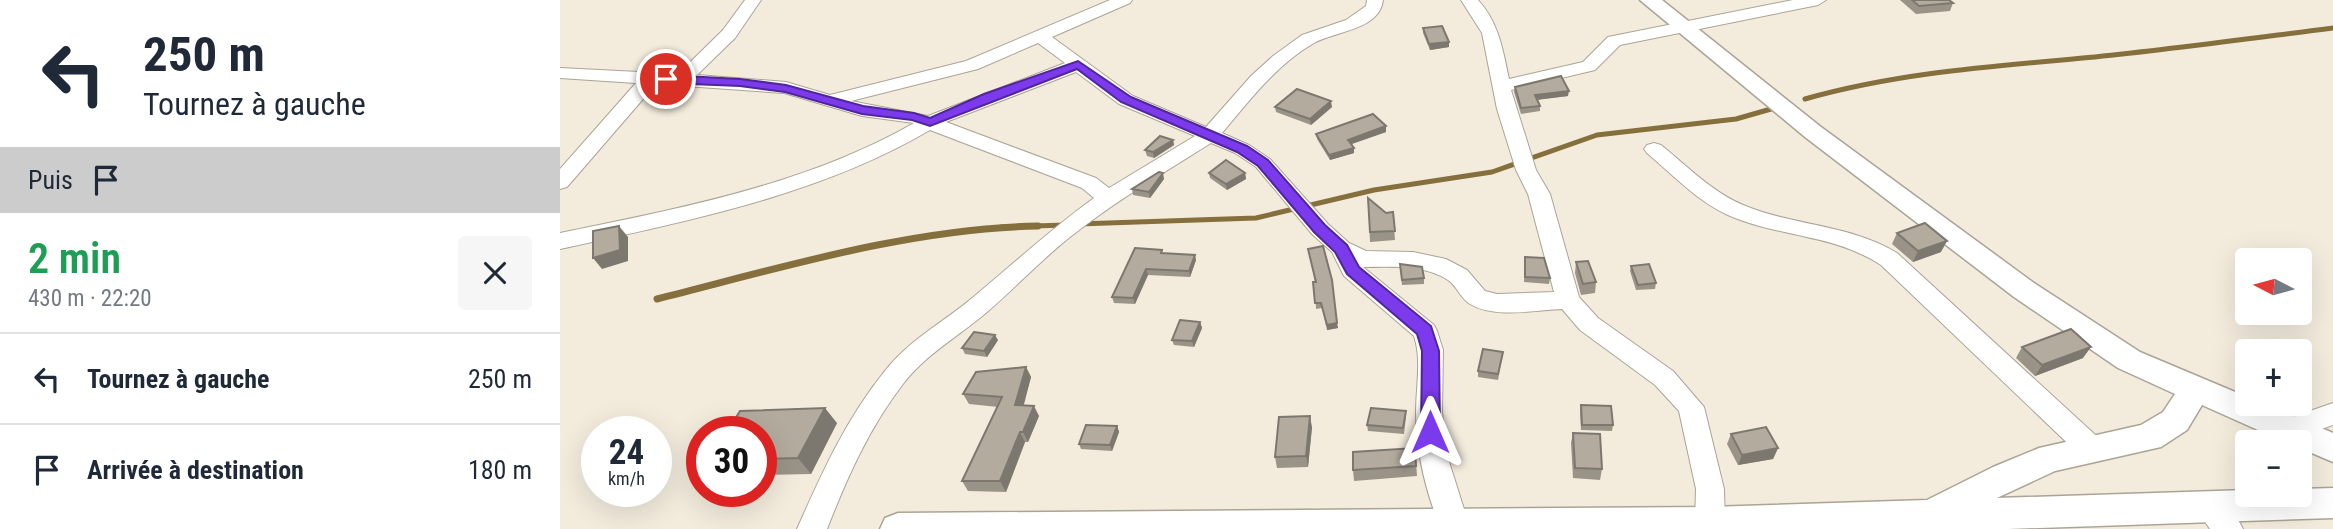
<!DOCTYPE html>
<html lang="fr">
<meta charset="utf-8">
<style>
body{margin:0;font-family:"Roboto Condensed",sans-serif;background:#f6f6f7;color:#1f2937;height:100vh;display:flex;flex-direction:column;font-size:26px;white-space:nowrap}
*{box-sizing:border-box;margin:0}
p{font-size:23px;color:#747a83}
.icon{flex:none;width:38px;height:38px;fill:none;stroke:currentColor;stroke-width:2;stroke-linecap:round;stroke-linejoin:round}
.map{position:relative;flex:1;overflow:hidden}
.side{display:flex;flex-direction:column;background:#fff;width:560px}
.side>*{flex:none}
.hud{background:#fff;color:#1f2937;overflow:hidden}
.needle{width:46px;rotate:276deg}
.fabs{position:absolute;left:1675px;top:248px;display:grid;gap:14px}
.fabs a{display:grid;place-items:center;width:77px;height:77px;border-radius:7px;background:#fff;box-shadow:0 7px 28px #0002;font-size:35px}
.speed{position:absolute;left:21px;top:416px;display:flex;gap:14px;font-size:35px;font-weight:700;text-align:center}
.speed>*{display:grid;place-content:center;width:91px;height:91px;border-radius:50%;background:#fff;box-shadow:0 7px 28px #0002;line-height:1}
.speed small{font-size:18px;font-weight:400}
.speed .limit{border:10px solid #d22;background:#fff;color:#111}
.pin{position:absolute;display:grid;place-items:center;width:60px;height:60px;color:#fff;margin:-30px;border:4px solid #fff;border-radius:50%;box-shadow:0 2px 7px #0007}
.me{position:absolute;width:77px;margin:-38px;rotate:0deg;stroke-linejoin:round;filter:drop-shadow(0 0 5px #0008)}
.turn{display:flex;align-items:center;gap:24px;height:147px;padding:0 28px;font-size:32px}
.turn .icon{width:91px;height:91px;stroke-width:2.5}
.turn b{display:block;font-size:49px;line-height:60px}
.then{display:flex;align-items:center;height:66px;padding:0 28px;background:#0003;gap:14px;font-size:26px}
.round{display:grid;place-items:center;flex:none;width:74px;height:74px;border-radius:7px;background:#f6f6f7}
.summary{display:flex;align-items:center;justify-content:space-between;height:119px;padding:0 28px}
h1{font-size:42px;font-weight:600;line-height:52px;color:#1e9e55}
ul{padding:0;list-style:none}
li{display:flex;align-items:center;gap:21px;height:91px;padding:0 28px;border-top:2px solid #e0e1e3}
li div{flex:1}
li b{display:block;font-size:26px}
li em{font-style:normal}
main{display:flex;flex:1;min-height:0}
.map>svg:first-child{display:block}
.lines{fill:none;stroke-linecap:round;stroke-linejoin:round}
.stream-far1{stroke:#85703d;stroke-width:5}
.stream{stroke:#85703d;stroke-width:7}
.minor-casing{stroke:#aba496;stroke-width:2}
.tertiary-casing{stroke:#aba496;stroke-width:3}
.minor{fill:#fff;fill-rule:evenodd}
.tertiary{fill:#fff;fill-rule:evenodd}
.wall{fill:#9a9488}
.shaded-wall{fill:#7d786f}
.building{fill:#b3ac9e;stroke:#7d786f;stroke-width:2}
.route{fill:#7c3aed;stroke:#51269a;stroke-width:2}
</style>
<main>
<section class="side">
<div class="hud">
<div class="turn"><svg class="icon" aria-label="left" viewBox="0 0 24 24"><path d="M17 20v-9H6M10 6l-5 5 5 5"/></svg><div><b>250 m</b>Tournez à gauche</div></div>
<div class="then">Puis<svg class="icon" aria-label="arrive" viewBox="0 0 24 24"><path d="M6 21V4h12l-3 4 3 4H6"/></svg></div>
</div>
<div class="summary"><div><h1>2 min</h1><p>430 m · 22:20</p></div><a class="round"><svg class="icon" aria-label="close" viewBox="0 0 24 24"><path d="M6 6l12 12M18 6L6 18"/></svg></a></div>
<ul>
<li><svg class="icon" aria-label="left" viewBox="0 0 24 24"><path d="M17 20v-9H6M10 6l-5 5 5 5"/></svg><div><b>Tournez à gauche</b></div><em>250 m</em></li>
<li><svg class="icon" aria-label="arrive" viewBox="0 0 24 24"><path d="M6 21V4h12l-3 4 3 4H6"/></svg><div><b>Arrivée à destination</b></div><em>180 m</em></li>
</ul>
</section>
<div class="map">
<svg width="1773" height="529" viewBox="0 0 1773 529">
<rect width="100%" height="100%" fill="#f3ecdd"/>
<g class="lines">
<g class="stream-far1">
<path d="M1245,99C1340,72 1437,66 1535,57C1614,49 1694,38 1773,28"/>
<polyline points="518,224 696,218 814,190 932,172 1037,135 1176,119 1218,107"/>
<polyline points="441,227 507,225"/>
</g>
<path class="stream" d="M97,299C220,268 351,228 478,226"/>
<g class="minor-casing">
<g id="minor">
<path d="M185,0H201L175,38L137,75L226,82L270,95L406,61L550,0H572L570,3L492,37L573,96L646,127L691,76L713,56L742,35L786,20L806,6L807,0H823C820,30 775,31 754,43C716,65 689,101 662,133L689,145L710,159L768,224L789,243L806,251L853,252L886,259L907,270L925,291L937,294L994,292L968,194L956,170L937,109L922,33L901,0H918C939,23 943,50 949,79L1023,62L1048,37L1233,0H1266L1258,5L1060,45L1035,70L951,90L976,170L990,194L1019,297L1038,318L1113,371L1144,407L1164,489L1165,523L1162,529H1138L1135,523L1136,489L1119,411L1095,385L1020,330L1002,309C975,310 935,319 910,304C901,299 897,286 888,280C863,264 832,267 803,267L874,325L877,331L883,350L882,412L886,452L909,525L907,529H881C866,493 856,451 856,412C856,386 862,360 854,336L784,276L772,252L752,234L696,167L675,153L651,143C603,173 554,202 510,237C481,260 455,288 427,312C399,336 366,354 343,384C309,428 287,478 267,529H237C262,473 286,419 325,371C348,341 382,323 411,299C452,265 491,229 534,198L522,188L370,130C258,196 126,221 0,249V233C120,208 246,185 354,123L302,116L224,93L96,84L7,187L0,189V169L76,83L0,78V68L118,74L163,30ZM478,43L505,63L368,116L291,101L418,69ZM516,72L559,104L635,136L549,188L536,178L386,122Z"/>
<path d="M1094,143L1101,145C1127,166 1152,192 1183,205C1233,226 1290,224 1337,253L1543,442L1547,450L1543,458L1533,461L1523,458L1321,265C1274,234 1217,237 1168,215C1137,201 1113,175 1087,153L1084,149L1087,145Z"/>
<polygon points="1773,403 1773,425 1727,441 1718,438 1714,430 1718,422"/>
<path d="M1649,494C1664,500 1676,514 1683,529H1650L1635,507L1639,498Z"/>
</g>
</g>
<g class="tertiary-casing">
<polygon id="tertiary" points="1080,0 1102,0 1261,127 1474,283 1580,352 1687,397 1687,404 1705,404 1773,433 1773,462 1740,448 1740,443 1727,443 1642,405 1627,430 1601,447 1495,471 1437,498 1687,490 1687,495 1740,495 1740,489 1773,488 1773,518 1448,529 320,529 325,518 338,513 1150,507 1367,500 1433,467 1479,448 1581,425 1603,412 1615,394 1558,368 1454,297 1245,137"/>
</g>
<use href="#minor" class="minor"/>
<use href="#tertiary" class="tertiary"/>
</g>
<g class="wall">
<polygon points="1340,0 1389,0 1393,3 1390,11 1356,14"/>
<polygon points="863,28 889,47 870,50 863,33"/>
<polygon points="955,87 1008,96 977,100 980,106 980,111 961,114 954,92"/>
<polygon points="715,107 772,107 751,125 716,112"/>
<polygon points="826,126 826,132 791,144 794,148 794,153 770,160 757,139 756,134"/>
<polygon points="613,140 614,145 594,158 587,156 585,150"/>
<polygon points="649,173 685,173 686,179 667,190 650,178"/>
<polygon points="604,179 590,198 573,195 572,189"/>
<polygon points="808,198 826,213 833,212 835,240 810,242"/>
<polygon points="1337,233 1381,252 1353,262 1332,244"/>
<polygon points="748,249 778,328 767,330 762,308 756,309 755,282"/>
<polygon points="602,250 603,254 636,260 630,277 588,275 575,304 554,303 552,297"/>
<polygon points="965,257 990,278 989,284 964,282"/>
<polygon points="1016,262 1036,282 1035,293 1021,295 1015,273"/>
<polygon points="840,264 864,278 864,284 842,285"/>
<polygon points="1071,266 1096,283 1095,289 1076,290 1070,271"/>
<polygon points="640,322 642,328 634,347 614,345 612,340"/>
<polygon points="438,340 427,357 405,354 402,348"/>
<polygon points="1462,347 1523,358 1475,376 1456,358"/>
<polygon points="943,352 938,380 918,377 918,371"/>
<polygon points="466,367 471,377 463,405 479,416 468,442 465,442 446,492 408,491 402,481 438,407 409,404 403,394"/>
<polygon points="1021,405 1053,425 1052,431 1021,430 1020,411"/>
<polygon points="846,411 846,417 844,434 808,431 807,425"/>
<polygon points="277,423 251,474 201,475 201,432"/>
<polygon points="557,426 559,432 552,451 521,449 519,444"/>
<polygon points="752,427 748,467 717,468 715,457"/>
<polygon points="1013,433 1042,469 1040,480 1013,478 1011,443"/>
<polygon points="1171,434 1218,448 1213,459 1178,465 1167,444"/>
<polygon points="855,448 857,476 794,481 793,470"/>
</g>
<g class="shaded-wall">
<polygon points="889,42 889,47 870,50 869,44"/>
<polygon points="1009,91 1008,96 974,100 975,95"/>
<polygon points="771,101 772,107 751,125 750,119"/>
<polygon points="826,126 826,132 789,145 788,140"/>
<polygon points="613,140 614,145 594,158 593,152"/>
<polygon points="794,148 794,153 770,160 769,155"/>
<polygon points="603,173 604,179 590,198 589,192"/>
<polygon points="685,173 686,179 667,190 666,184"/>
<polygon points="59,226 68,237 68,261 42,269 33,258"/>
<polygon points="1387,241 1381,252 1353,262 1358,251"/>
<polygon points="635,255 636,260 630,277 629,271"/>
<polygon points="586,269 588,275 575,304 573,298"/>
<polygon points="640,322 642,328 634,347 632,341"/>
<polygon points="777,323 778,328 767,330 767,325"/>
<polygon points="435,335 438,340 427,357 424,351"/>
<polygon points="1531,347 1523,358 1475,376 1482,365"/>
<polygon points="466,367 471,377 461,416 455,405"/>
<polygon points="474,406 479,416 468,442 463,432"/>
<polygon points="265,408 277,423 251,474 238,458"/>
<polygon points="750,416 752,427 748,467 746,456"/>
<polygon points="557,426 559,432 552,451 550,445"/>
<polygon points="460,432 465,442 446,492 440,481"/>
<polygon points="1218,448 1213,459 1178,465 1182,455"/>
</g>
<g class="building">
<polygon points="1352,0 1389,0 1393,3 1359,6"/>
<polygon points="882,26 889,42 869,44 863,28"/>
<polygon points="1001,76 1009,91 975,95 980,106 961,108 955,87"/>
<polygon points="737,89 771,101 750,119 715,107"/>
<polygon points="813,114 826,126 788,140 794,148 769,155 756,134"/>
<polygon points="600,136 613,140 593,152 585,150"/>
<polygon points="666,160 685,173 666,184 649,173"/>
<polygon points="599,172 603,173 589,192 572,189"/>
<polygon points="808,198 826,213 833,212 835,231 810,232"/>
<polygon points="1365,223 1387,241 1358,251 1337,233"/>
<polygon points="59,226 60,250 33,258 33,231"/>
<polygon points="763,246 772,280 777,323 767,325 761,303 755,303 753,282 756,282 748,249"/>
<polygon points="575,248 602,250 601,253 635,255 629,271 586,269 573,298 552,297"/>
<polygon points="965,257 984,258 990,278 965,277"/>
<polygon points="1028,261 1036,282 1023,284 1016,262"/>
<polygon points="840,264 862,267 864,278 842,280"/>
<polygon points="1089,264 1096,283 1078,285 1071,266"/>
<polygon points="620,320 640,322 632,341 612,340"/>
<polygon points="1511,329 1531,347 1482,365 1462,347"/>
<polygon points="414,332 435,335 424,351 402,348"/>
<polygon points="923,349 943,352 938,374 918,371"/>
<polygon points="466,367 455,405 474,406 463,432 460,432 440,481 402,481 442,397 403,394 416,372"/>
<polygon points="1021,405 1051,406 1053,425 1022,425"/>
<polygon points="265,408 238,458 201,459 201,432 167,432 180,411"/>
<polygon points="811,408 846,411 843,428 807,425"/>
<polygon points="750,416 746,456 715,457 719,417"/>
<polygon points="526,425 557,426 550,445 519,444"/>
<polygon points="1206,427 1218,448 1182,455 1171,434"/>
<polygon points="1013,433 1040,434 1042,469 1015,468"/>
<polygon points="855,448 856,466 793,470 793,452"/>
</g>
<polygon class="route" points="518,61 571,97 687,146 708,160 765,225 787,245 799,267 871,326 879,351 880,432 877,437 870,439 864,437 861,432 862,351 857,334 787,274 775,252 754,232 698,166 677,152 561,102 517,69 370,126 352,120 302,114 225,92 180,86 106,83 100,79 106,75 180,79 226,85 303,106 354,113 370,118 424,94"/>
</svg>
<div class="fabs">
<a><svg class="needle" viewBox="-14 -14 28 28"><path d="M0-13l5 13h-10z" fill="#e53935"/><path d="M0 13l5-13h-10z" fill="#747a83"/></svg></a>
<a>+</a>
<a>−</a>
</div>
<div class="speed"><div>24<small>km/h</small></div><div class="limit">30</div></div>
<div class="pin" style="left:106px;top:79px;background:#d93025"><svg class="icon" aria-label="arrive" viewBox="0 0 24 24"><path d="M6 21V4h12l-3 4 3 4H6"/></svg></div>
<svg class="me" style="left:870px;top:432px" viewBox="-20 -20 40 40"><path d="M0-17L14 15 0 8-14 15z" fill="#7c3aed" stroke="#fff" stroke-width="4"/></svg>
</div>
</main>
